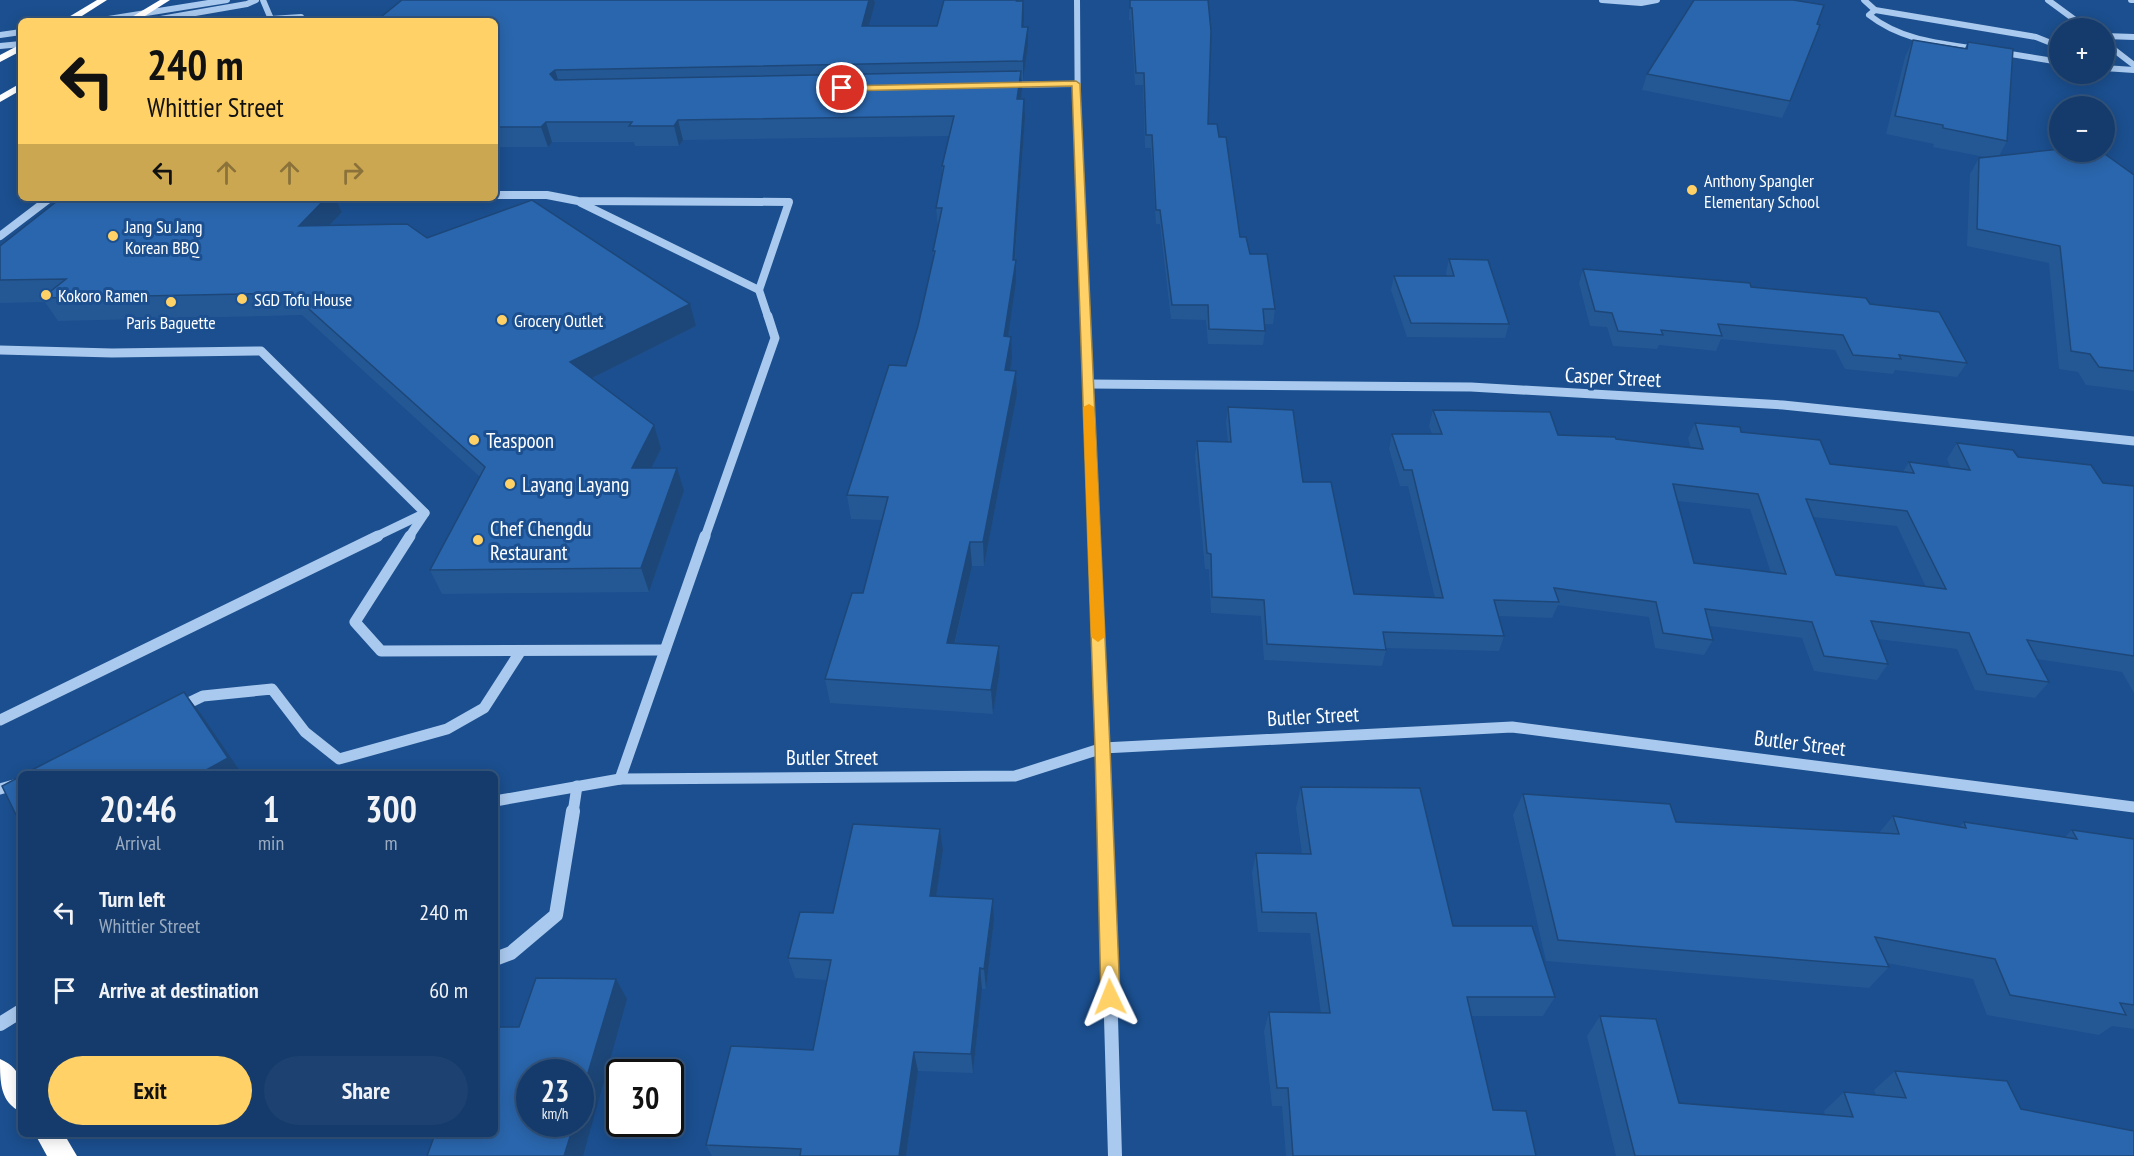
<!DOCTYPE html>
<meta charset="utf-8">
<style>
body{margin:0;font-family:"PT Sans Narrow",sans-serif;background:#1d4271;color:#f1f3f6;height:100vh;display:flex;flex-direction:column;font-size:22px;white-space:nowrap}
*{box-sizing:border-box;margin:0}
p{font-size:20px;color:#9dadc1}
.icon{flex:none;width:33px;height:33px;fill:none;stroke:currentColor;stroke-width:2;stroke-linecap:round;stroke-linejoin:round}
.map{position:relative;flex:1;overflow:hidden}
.drawer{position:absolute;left:18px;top:771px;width:480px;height:366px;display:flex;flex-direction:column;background:#143b6b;border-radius:9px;box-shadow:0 3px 15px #0003,0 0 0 2px #33557e}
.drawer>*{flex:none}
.guide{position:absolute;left:18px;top:18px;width:480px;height:183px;border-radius:9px;box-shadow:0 3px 15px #0003,0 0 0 2px #33557e;background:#ffd166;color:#111;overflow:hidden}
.fabs{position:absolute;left:2049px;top:18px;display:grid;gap:12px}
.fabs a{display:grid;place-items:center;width:66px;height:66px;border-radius:50%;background:#143b6b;box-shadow:0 3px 15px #0003,0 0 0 2px #33557e;font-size:30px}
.speed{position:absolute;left:516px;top:1059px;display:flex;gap:12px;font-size:30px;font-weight:700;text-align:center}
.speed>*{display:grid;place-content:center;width:78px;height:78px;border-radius:50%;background:#143b6b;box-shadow:0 3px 15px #0003,0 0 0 2px #33557e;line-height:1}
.speed small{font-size:15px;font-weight:400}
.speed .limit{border:3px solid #111;border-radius:9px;background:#fff;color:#111}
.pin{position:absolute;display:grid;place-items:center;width:51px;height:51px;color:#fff;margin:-26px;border:3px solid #fff;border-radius:50%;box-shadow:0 2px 6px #0007}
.me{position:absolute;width:66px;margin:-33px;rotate:358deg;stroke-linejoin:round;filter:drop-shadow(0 0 4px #0008)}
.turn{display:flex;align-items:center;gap:21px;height:126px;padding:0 30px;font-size:27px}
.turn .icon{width:78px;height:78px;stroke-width:2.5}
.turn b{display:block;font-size:42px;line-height:51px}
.lanes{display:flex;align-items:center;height:57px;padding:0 30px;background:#0003;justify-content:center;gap:30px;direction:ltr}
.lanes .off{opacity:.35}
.eta{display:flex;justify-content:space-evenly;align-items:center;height:102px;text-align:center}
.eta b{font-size:36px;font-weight:700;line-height:42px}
.primary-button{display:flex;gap:12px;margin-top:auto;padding:12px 30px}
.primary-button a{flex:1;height:69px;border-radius:36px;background:#ffd166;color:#111;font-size:24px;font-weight:700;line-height:69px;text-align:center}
.primary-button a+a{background:#1d4271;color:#f1f3f6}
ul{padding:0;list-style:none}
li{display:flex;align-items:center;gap:18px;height:78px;padding:0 30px}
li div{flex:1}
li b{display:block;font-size:22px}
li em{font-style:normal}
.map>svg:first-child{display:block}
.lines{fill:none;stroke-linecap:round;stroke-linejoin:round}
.minor-far4{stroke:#a9c9ee;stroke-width:6}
.minor-far3{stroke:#a9c9ee;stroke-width:8}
.minor-far2{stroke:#a9c9ee;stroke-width:9}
.minor-far1{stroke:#a9c9ee;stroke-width:11}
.minor{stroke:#a9c9ee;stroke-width:14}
.highway{fill:#fff;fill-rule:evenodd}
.wall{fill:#245895;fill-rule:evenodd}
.shaded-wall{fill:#1d4779}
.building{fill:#2a66ad;stroke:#1d4779;stroke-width:1.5;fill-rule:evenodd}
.route{fill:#ffd166;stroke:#a68842;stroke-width:1.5}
.slow{fill:#f59e0b}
.poi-dot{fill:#ffd166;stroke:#1b4f8f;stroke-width:2}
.labels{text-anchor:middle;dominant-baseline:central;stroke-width:6;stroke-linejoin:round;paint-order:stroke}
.far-poi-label{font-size:18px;fill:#fff;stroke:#1b4f8f;text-anchor:start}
.street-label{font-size:21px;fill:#fff;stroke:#1b4f8f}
.poi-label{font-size:21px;fill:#fff;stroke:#1b4f8f;text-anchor:start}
</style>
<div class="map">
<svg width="2134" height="1156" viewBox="0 0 2134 1156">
<rect width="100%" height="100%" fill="#1b4f8f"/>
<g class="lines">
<g class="minor-far4">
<polyline points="263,0 271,19 301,17 296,21"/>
<polyline points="1077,0 1078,141"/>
<polyline points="1602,0 1641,3 1657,0"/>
<path d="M1864,0L1875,10L1869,15C1901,40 1938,43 1977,49"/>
<polyline points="2048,0 2086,28"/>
<polyline points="2131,0 2134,0"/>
<polyline points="1875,10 2036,37 2051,43 2059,50 2058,62"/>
<polyline points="96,21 227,0"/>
<polyline points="149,21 247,4 256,0"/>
<polyline points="0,35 21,32"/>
<polyline points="2104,36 2134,37"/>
<polyline points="2104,42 2134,65"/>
<polyline points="0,46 21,44"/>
<polyline points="1998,52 2060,62"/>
<polyline points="2104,68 2134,70"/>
<polyline points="1007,85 1076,84"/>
</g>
<g class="minor-far3">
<polyline points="1078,140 1085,317"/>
<polyline points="495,195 547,195 578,201 789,202 759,290 768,317"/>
<polyline points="581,203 759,290"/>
<polyline points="0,236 50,198"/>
</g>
<g class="minor-far2">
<polyline points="1085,316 1094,537"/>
<polyline points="0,350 112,353 261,351 425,513 409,537"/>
<polyline points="1088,384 1471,387 1783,405 2134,441"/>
<polyline points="375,537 425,513"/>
<polyline points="705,537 775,338 768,316"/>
</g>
<g class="minor-far1">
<polyline points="410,536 355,622 381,651 665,650"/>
<polyline points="1094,536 1105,813"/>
<polyline points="180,707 203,696 272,689 305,732 339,759 447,729 484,708 520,652"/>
<polyline points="0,720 378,536"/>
<polyline points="620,779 705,536"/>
<polyline points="0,789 21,783"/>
<polyline points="495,801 620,779 1015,776 1103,748 1512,727 2134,807"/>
<polyline points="573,813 577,786"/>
</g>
<g class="minor">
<polyline points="1105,811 1115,1156"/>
<polyline points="495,959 511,953 556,915 573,811"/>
<polyline points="0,1024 21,1011"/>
</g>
<g class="highway">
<polygon points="97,0 107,0 74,21 62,21"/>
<polygon points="160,0 170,0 137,21 125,21"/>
<polygon points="21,44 21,51 0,62 0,55"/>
<polygon points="21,83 21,90 0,102 0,95"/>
<path d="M0,1059C26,1070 21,1089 21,1112C0,1102 0,1082 0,1059Z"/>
<polygon points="35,1134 64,1134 77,1156 47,1156"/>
</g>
</g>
<g class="wall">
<polygon points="869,0 874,0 875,3 869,26 937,26 944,0 1020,0 1024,19 1023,27 1028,46 1023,80 1021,80 1022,90 1020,99 1025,118 1015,260 1016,282 1008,337 1012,359 1010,371 1016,371 1017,394 984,566 972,566 955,643 999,646 1000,670 993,714 830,703 825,679 863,593 882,520 851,519 847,495 906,366 918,326 933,260 933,251 938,227 936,208 942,175 942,166 949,136 683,140 679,146 635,146 634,142 552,142 548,147 495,147 495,21"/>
<polygon points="1130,0 1208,124 1219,137 1240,237 1250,254 1275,309 1273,324 1264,324 1265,331 1263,345 1208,344 1206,320 1171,319 1160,224 1156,224 1151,148 1145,148 1143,85 1135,85 1131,20 1129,20"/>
<polygon points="1817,24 1790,101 1782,118 1642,90 1647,74"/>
<polygon points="1913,40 1965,48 1968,42 2007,141 1999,156 2134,175 2134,391 2086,385 2078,372 2059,369 2049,263 1967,246 1970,174 1979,158 1985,157 1933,147 1934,144 1886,134 1905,57"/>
<polygon points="326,198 335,198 342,212 330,225 427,238 696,326 592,378 661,449 651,468 684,491 649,592 442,594 430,570 480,477 302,315 58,321 45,302 0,303 0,246"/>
<polygon points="1449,259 1509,324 1505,338 1407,337 1391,290 1394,276 1447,276 1446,273"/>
<polygon points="1583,269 1751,287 1870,304 1967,363 1957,377 1895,370 1893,374 1845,369 1835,350 1721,339 1716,351 1659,345 1657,349 1613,346 1607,327 1590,326 1579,283"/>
<path d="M1228,407L1303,482L1354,594L1435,598L1408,486H1400L1389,449L1392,434H1432L1429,426L1433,410L1558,435L1616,439L1691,448L1688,438L1695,423L1741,432L1830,464L1903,472L1909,462L1951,468L1947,459L1957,443L2018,457L2103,483L2134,486V693L2122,672L2037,659L2049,682L2035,698L1975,690L1957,649L1878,639L1888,664L1877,680L1814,671L1802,638L1710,626L1713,640L1704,655L1655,648L1649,617L1558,605L1552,618L1499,616L1504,636L1499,651L1386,648V650L1382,666L1264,660L1261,616L1211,613L1209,569H1205L1195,456L1197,441L1228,442L1226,423ZM1678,501L1750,509L1771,573L1694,563ZM1813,517L1897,526L1926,587L1836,575Z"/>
<polygon points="1301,787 1453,926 1555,997 1543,1016 1472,1016 1493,1110 1536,1156 1286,1156 1282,1106 1272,1106 1264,1031 1269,1012 1321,1013 1310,933 1258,932 1252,873 1256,853 1302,854 1296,808"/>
<polygon points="1523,794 1676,822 1879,833 1893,816 1959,827 1964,822 2064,838 2072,830 2134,839 2134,1029 2112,1026 2099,1035 1987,1015 1973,979 1887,963 1889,967 1869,988 1546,961 1513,815"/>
<polygon points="940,829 943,850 936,896 993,899 994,920 986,989 982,989 973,1073 918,1071 906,1156 712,1156 706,1145 813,1050 827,980 795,978 788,958 833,913"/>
<polygon points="1600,1016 1679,1103 1825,1115 1824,1111 1844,1092 1876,1095 1874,1090 1895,1071 2021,1109 2134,1156 1616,1156 1587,1036"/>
</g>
<g class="shaded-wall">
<polygon points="869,0 874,0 875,3 864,45 862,26"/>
<polygon points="1023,1 1024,19 1022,46 1022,27"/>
<polygon points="1028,27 1028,46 1023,80 1023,61"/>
<polygon points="555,70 561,89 550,74"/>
<polygon points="1021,71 1022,90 1018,118 1017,99"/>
<polygon points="1024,99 1025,118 1014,269 1016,260 1016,282 1005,359 1004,336 1013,260"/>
<polygon points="678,120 683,140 679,146 674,126"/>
<polygon points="546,122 552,142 548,147 541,127"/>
<polygon points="326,198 335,198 342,212 309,247 299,226"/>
<polygon points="690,304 696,326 578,385 570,362"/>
<polygon points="1011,337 1012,359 1006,394 1005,370"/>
<polygon points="1016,371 1017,394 984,566 983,542"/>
<polygon points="654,425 661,449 639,492 632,468"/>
<polygon points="677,468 684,491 649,592 641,568"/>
<polygon points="970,542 972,566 949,667 947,643"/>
<polygon points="999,646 1000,670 993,714 991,690"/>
<polygon points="184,692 201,714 242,774 199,774"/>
<polygon points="940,829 943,850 933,917 930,896"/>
<polygon points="993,899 994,920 986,989 984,969"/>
<polygon points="980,968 982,989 973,1073 971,1054"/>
<polygon points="616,979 627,999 583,1156 564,1156 574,1124 580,1124 580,1100"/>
<polygon points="914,1052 918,1071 906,1156 899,1156"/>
</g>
<g class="building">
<polygon points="402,0 869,0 862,26 937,26 944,0 1018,0 1017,1 1023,1 1022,27 1028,27 1023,61 555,70 550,74 555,80 1021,71 1017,99 1024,99 1013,260 1016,260 1004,336 1011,337 1005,370 1016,371 983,542 970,542 947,643 999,646 991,690 825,679 852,593 863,593 888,497 847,495 889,365 906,366 918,326 935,251 933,251 942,208 936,208 944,166 942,166 954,116 678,120 674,126 629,126 632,122 546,122 541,127 495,127 495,21 376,21"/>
<polygon points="1130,0 1208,0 1211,31 1208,124 1217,124 1219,137 1226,137 1240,237 1246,237 1250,254 1267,254 1275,309 1263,309 1265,331 1209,329 1208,305 1172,305 1160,210 1156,210 1152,135 1146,135 1144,73 1136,73 1132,8 1130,8"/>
<polygon points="1694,0 1793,0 1824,5 1817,24 1820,25 1790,101 1647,74"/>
<polygon points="1913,40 1967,49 1968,42 2013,49 2007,141 1943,128 1943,125 1895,116"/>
<polygon points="2060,149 2060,152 2102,152 2134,175 2134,371 2099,367 2090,354 2071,351 2060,246 1977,229 1979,158"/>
<polygon points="61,198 326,198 299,226 407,224 427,238 532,200 690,304 570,362 654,425 632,468 677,468 641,568 430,570 485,467 291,293 42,298 66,279 0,280 0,246"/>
<polygon points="1449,259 1488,260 1509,324 1411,323 1394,276 1454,276"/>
<polygon points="1583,269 1750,283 1751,287 1866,298 1870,304 1939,312 1967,363 1899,355 1901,359 1853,355 1843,335 1718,324 1722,336 1661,330 1663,335 1618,331 1612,313 1595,311"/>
<path d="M1228,407L1293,410L1303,482H1331L1354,594L1443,598L1412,470H1404L1392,434H1442L1433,410L1550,412L1558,435L1615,437L1616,439L1703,449L1695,423L1740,427L1741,432L1820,440L1830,464L1914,473L1909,462L1970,470L1957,443L2013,450L2018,457L2091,465L2103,483L2134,486V656L2027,640L2049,682L1987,674L1969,633L1871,621L1888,664L1824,656L1812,622L1705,609L1713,640L1663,633L1656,602L1554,588L1559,602L1494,600L1504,636L1383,632L1386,650L1267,644L1264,600L1212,597L1211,554L1207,553L1197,441L1231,442ZM1673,484L1758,494L1786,574L1694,563ZM1806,499L1907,511L1946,589L1836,575Z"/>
<polygon points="184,692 228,758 199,774 24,774"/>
<polygon points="21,776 21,825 2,786"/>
<polygon points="1301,787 1420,788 1453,926 1532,926 1555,997 1467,997 1493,1110 1526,1111 1536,1156 1293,1156 1288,1088 1277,1088 1269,1012 1330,1013 1316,913 1262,912 1256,853 1311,854"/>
<polygon points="1523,794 1670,804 1676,822 1899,834 1893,816 1966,828 1964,822 2077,839 2072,830 2134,839 2134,1005 2120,1003 2126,1015 2010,995 1995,959 1875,937 1889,967 1558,940"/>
<polygon points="853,824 940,829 930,896 993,899 984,969 980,968 971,1054 914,1052 899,1156 800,1156 801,1149 706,1145 731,1046 813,1050 831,960 788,958 800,912 833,913"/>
<polygon points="536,978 616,979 580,1100 580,1072 530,1072 530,1124 574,1124 564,1156 427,1156 435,1134 495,1134 495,1027 519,1027"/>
<polygon points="1600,1016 1656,1019 1679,1103 1853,1117 1844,1092 1906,1098 1895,1071 2007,1081 2021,1109 2134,1131 2134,1156 1635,1156"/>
</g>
<polygon class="route" points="1076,81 1080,84 1110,748 1120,997 1117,1003 1110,1006 1104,1003 1101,997 1095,748 1072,86 842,91 838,88 842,86"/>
<polygon class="slow" points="1089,404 1094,407 1105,637 1098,642 1091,637 1083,407"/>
<g class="poi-dot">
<circle cx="1692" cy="190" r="6"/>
<circle cx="113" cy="236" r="6"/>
<circle cx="46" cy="295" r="6"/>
<circle cx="242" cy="299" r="6"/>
<circle cx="171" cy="302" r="6"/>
<circle cx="502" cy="320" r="6"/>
<circle cx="474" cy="440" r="6"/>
<circle cx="510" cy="484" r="6"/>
<circle cx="478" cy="540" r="6"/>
</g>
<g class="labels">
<g class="far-poi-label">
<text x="1704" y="180">Anthony Spangler<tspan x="1704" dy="21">Elementary School</tspan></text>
<text x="125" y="226">Jang Su Jang<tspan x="125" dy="21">Korean BBQ</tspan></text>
<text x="58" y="295">Kokoro Ramen</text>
<text x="254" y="299">SGD Tofu House</text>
<text x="514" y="320">Grocery Outlet</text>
<text x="171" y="322" text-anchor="middle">Paris Baguette</text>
</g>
<g class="street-label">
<text transform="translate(1613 377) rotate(3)">Casper Street</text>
<text transform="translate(1313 716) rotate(-3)">Butler Street</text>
<text transform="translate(1800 743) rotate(7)">Butler Street</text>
<text x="832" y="757">Butler Street</text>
</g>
<g class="poi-label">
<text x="486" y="440">Teaspoon</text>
<text x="522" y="484">Layang Layang</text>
<text x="490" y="528">Chef Chengdu<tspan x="490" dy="24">Restaurant</tspan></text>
</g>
</g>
</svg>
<div class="fabs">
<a>+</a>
<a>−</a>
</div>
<div class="speed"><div>23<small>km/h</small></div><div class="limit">30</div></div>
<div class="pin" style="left:842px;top:88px;background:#d93025"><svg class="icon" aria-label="arrive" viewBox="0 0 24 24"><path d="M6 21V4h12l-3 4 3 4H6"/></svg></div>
<svg class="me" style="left:1110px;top:997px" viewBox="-20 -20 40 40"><path d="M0-17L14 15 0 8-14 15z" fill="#ffd166" stroke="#fff" stroke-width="4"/></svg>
<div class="guide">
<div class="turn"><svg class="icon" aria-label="left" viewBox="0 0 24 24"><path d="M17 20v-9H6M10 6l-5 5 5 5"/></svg><div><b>240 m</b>Whittier Street</div></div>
<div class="lanes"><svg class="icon" aria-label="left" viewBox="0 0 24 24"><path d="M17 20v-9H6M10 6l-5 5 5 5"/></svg><svg class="icon off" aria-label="ahead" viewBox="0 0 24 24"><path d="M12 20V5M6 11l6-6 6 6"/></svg><svg class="icon off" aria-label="ahead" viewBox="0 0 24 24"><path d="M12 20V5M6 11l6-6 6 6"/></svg><svg class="icon off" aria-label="right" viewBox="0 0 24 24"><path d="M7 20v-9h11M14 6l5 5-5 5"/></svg></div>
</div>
<section class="drawer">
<div class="eta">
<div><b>20:46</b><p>Arrival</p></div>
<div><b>1</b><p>min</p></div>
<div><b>300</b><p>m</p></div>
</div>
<ul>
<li><svg class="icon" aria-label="left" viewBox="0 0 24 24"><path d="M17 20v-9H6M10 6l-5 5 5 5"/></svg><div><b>Turn left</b><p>Whittier Street</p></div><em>240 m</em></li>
<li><svg class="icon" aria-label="arrive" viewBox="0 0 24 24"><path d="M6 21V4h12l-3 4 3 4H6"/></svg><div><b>Arrive at destination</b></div><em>60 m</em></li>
</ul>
<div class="primary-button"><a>Exit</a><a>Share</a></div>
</section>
</div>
